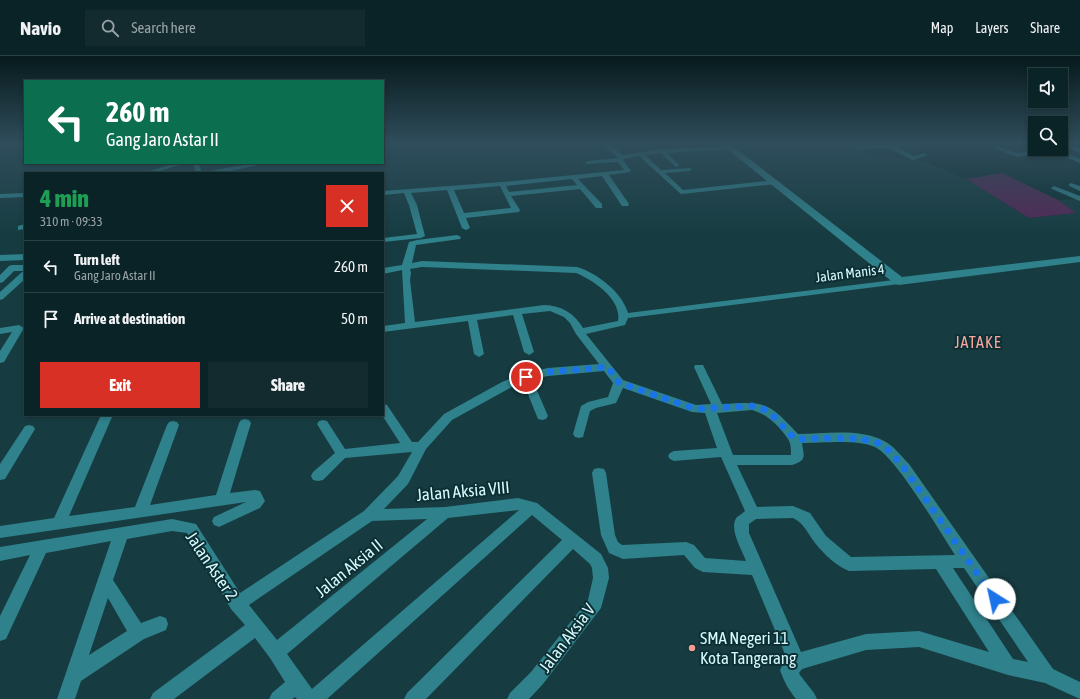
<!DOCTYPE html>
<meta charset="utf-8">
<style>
body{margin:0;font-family:"Asap Condensed",sans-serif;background:#132b2e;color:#f1f3f6;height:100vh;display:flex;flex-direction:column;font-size:15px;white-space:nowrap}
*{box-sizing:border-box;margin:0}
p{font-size:13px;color:#99a4a7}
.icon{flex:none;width:22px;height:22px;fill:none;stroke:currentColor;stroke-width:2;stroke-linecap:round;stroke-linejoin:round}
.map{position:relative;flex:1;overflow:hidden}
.drawer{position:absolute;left:24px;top:116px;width:360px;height:244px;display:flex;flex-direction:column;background:#0a2326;border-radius:0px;box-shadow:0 2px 6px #0003,0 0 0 1px #2a4043}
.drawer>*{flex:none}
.banner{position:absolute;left:24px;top:24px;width:360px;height:84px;border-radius:0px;box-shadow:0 2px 6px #0003,0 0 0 1px #2a4043;background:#0b6e4f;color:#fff;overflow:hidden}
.controls{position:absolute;left:1028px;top:12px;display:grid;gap:8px}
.controls a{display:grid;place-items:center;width:40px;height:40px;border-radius:0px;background:#0a2326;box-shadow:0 2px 6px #0003,0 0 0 1px #2a4043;font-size:20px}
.pin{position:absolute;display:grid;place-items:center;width:34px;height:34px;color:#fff;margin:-17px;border:2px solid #fff;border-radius:50%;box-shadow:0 1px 4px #0007}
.me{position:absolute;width:44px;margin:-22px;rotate:325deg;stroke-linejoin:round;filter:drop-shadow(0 0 3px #0008)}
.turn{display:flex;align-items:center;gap:14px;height:84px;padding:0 16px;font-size:18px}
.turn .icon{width:52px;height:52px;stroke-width:2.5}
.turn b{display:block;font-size:28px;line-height:34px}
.round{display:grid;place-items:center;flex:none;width:42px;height:42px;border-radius:0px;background:#132b2e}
.head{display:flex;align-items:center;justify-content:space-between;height:68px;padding:0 16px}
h1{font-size:24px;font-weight:800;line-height:30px;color:#1e9e55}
.action{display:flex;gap:8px;margin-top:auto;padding:8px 16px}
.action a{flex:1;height:46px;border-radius:0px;background:#d93025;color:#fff;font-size:16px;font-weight:800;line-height:46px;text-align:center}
.action a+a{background:#132b2e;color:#f1f3f6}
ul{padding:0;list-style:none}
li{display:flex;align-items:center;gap:12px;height:52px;padding:0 16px;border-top:1px solid #2a4043}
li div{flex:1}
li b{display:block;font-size:15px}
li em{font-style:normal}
header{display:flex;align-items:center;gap:24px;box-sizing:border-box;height:56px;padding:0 20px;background:#0a2326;border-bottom:1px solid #2a4043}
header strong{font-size:19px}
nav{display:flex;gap:22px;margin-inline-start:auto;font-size:14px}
.search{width:280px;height:36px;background:#132b2e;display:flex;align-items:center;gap:10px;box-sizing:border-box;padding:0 14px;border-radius:0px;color:#99a4a7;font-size:15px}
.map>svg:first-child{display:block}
.built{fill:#163c41;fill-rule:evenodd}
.green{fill:#542856}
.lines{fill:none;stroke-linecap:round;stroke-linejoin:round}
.street{fill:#2f818b;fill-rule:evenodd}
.secondary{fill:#2f818b;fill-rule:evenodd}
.route{stroke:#1a73e8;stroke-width:7;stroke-dasharray:0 12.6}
.poi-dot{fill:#f59c93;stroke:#0d2f33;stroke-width:1.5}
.labels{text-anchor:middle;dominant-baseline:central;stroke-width:4;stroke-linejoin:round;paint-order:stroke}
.street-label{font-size:14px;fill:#d4faff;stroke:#0d2f33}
.quarter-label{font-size:16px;letter-spacing:1px;fill:#f9a69e;stroke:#0d2f33}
.near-street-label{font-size:17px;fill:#d4faff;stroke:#0d2f33}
.near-poi-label{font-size:17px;fill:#d4faff;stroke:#0d2f33;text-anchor:start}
</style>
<header>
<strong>Navio</strong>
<div class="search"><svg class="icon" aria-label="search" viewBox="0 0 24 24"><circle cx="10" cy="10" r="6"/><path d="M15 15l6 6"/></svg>Search here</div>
<nav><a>Map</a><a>Layers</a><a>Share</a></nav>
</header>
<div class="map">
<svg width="1080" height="643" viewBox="0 0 1080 643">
<rect width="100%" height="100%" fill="#0d2f33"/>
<path class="built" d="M0,88H25V107H383V88H850L878,102L917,103L935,110L966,123L1029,162L1075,157L1058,144L1080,143V643H0ZM25,117H383V359H25Z"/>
<polygon class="green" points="1002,117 1058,144 1076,157 1029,162 966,123"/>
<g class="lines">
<g class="street">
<path d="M602,88H609L623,99L662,93L731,90V92L729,93L667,97L679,109L676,111L661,97L645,99L661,114L691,112V114L689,115L665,117L683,134L775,124L778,126L775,128L681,138L639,100L624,103L623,104L631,115L630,116L609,119L629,148L628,150H622L602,120L578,123L602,148V152H596L580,133L511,140L520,154L519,156L466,162L470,172L466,174L462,172L447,134L411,137L417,149L425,180L421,182L383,186V182L417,178L409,149L404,137L383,139V135L502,126L624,114L618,106L586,108L585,107L588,105L618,102ZM572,123L577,129L509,136L506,130ZM500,130L511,152L464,157L454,134Z"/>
<polygon points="849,88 859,89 937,88 934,90 897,91 914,100 925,97 928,99 913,104 888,92 858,93"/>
<polygon points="983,88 992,88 1017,97 1058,93 1080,103 1080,107 1054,96 1017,101"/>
<polygon points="1061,88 1068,88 1080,93 1080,97"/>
<polygon points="176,107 186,107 153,117 143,117"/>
<polygon points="193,107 199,107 202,117 196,117"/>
<polygon points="254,107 267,107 221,117 207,117 210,115"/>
<polygon points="1071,127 1080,130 1080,135 1069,130 1069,128"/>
<polygon points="1054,130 1080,140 1080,145 1052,133 1051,132"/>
<polygon points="25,137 25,141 0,142 0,138"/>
<polygon points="25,168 25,173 18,174 18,170"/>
<path d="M457,179L461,181L460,183L416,189L412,207L422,205L577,211C597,217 622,236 628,257L902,223L903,225L902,227L899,228L628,262L625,269L586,278L623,324L696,349L711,348L694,311L695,309H703L704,311L722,348C766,345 768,346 798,378C825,378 859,372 884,385C894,390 901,400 909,408L1053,613L1080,626V643L1045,627L1008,619L919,591L866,594L802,613L799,617L800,619L814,637L817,643H796C789,634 784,626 780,614L783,608L787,603L752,519L703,516L695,512L684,499L623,503L609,497L601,479L592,417L594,413L599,412L604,413L606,417L615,479L618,486L622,489L686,486L694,489L705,502L746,505C742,494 728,472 737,461C740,459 743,457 745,455L721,401L674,405L670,403L668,400L670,397L674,395L717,392L705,357L692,356L623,332L616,347L596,352L590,355L583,381L579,382L575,381L573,378L581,350L588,346L608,341L613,327L604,315L548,320L532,323L548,360L546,363L542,364L538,363L523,326L510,332L452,364L426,393L408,428L384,453L445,451L518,442L537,447L601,498L608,512L609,522L601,552L543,628L529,643H507L510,637L531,616L588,544L593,522L592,512L590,508L573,493L426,643H404L407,637L562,484L532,459L327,643H297L295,641L292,643H269L272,637L285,626L270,602L255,582L174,643H150L153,637L245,569L231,553L187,477L172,475L127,483L113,524L141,567L160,560L166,562L168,568L166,574L144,583L81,625L75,643H57L111,485L46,497L6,583L0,585V560L30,499L0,505V491L172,463L196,468L240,537L364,455L398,420L412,396L345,402L323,424L318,425L313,424L311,420L313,416L335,397L317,368L319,365L323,364L327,365L345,393L400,387L382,359H383V348L387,349L412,386H418L444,358L502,326L522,318L548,312L599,308L576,278L570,267L564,261L550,255L522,258L534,296L529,299L524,296L513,259L477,264L484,298L479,301L474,298L468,265L383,276V270L405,267L402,214L383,218V212L402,209L409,186L417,184ZM422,211L576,217C593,224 622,243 618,265L583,272C575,258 561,249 544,249L415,266L410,224L411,217L410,213ZM752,354C767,358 780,371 788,383C791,387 791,394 791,399H733L717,357ZM802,387C821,387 858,383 875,391C896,401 940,476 955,499L851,501L826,480L810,457L793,450L757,451L737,409H792C807,404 804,401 802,387ZM519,454L312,633L287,598L448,462ZM793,462C804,467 808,478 815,487C824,498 836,510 849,515L936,513L989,596L919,575L866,578L801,596L749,477V468L756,463ZM427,463L277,584L249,549L372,465ZM953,512H964L1028,606L1013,603ZM108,542L127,575L89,599Z"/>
<polygon points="25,198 25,204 0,205 0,199"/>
<polygon points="12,209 25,209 25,215 14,215 3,226 0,227 0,219 9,210"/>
<polygon points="25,215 25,223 3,243 0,244 0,236 22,216"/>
<polygon points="19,269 24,272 4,306 0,307 0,295 12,276 0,278 0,272"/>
<polygon points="101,359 111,359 112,361 69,460 135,451 167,369 169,366 173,365 177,366 179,369 150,449 216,439 239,367 241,364 245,363 249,364 251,367 230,437 255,434 260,435 265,445 260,452 219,471 214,469 212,465 214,461 246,446 0,482 0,470 54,462"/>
<polygon points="29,369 33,370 35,373 5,423 0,424 0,408 25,370"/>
</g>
<polygon class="secondary" points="721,88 730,88 902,221 1080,200 1080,206 899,229 895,228"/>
</g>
<linearGradient id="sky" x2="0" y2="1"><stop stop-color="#071a1c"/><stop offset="0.49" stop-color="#2f4d5b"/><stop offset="1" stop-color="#2f4d5b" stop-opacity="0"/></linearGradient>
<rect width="1080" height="178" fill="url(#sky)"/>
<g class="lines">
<path class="route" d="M526,321L548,316L608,311L619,327L696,353L752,350L763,353L773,360L795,383C816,383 862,379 880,388C890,394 897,404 904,412L995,543"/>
</g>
<circle class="poi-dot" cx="692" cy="592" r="4"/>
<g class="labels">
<g class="street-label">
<text transform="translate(850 217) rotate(-7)">Jalan Manis 4</text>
</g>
<g class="quarter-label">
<text x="978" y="286">JATAKE</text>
</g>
<g class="near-street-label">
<text transform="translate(463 435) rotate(-5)">Jalan Aksia VIII</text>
<text transform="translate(212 510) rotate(56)">Jalan Aster 2</text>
<text transform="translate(349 512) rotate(-39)">Jalan Aksia II</text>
<text transform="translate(567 582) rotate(-53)">Jalan Aksia V</text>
</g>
<g class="near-poi-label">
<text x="700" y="582">SMA Negeri 11<tspan x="700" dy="20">Kota Tangerang</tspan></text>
</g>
</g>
</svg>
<div class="controls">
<a><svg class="icon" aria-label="sound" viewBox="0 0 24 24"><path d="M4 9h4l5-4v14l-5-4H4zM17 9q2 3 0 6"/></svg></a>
<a><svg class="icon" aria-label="search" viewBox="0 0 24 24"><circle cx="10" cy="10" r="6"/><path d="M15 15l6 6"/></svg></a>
</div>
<div class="pin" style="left:526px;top:321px;background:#d93025"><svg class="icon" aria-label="arrive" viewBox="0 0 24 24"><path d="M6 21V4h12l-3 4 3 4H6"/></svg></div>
<svg class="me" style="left:995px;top:543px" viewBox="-20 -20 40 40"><circle r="19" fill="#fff"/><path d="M0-13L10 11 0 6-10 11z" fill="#1a73e8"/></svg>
<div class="banner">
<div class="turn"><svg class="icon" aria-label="left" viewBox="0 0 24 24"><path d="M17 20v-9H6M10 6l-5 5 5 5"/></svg><div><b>260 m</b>Gang Jaro Astar II</div></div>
</div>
<section class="drawer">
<div class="head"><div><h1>4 min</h1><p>310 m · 09:33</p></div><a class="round" style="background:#d93025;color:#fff"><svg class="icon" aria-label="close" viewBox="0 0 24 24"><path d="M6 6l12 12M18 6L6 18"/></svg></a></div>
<ul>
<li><svg class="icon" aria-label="left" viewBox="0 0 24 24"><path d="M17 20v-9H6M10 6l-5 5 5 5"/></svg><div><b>Turn left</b><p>Gang Jaro Astar II</p></div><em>260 m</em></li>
<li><svg class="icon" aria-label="arrive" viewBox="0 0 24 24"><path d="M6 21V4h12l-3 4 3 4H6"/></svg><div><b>Arrive at destination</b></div><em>50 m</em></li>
</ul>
<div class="action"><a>Exit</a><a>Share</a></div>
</section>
</div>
